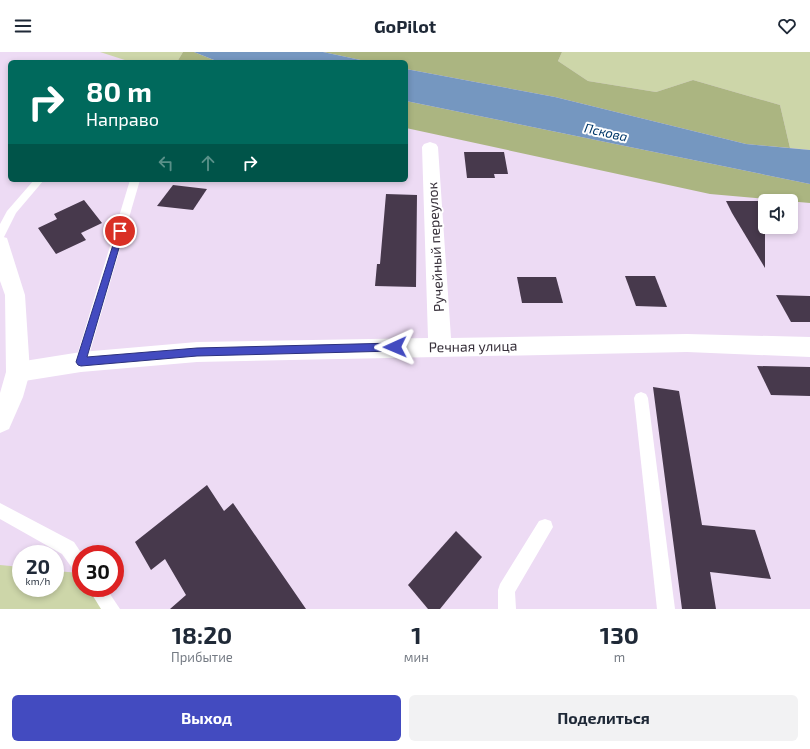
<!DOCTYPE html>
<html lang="ru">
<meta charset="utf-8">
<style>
body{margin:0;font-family:"Exo 2",sans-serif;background:#f2f2f3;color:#1f2937;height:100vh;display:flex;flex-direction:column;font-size:15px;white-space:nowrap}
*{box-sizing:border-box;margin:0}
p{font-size:13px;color:#747a83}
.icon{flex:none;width:22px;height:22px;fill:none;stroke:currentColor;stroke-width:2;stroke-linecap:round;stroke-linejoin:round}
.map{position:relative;height:557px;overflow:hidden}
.side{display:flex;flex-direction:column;background:#fff;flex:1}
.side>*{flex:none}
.guide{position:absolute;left:8px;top:8px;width:400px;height:122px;border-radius:6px;box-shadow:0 2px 6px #0003;background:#00695c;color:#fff;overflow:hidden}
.fabs{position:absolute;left:758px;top:142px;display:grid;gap:8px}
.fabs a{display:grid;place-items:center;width:40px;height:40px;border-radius:6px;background:#fff;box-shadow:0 2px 6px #0003;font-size:20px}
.speed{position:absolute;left:12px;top:493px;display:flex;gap:8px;font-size:20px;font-weight:700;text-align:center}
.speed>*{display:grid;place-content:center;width:52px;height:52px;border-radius:50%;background:#fff;box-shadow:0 2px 6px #0003;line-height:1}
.speed small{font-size:10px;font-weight:400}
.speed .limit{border:6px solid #d22;background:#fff;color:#111}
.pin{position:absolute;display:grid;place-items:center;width:34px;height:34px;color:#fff;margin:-17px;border:2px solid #fff;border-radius:50%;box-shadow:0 1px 4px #0007}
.me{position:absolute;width:44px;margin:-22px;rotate:269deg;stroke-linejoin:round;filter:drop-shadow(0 0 3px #0008)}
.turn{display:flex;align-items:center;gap:14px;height:84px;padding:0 12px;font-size:18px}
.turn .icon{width:52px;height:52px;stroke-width:2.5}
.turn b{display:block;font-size:28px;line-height:34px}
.lanes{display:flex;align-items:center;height:38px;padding:0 12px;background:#0003;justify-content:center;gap:20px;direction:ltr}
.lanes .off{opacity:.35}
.eta{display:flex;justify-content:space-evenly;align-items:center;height:68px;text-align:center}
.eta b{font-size:24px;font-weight:700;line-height:28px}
.primary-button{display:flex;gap:8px;margin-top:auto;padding:8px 12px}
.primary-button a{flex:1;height:46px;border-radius:6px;background:#434bc0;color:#fff;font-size:16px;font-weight:700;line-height:46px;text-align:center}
.primary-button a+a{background:#f2f2f3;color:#1f2937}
header{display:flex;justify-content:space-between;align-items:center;height:52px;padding:0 12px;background:#fff;font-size:18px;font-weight:700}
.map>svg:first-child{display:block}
.green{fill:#cdd6a9}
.forest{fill:#abb581}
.water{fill:#7597c0}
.building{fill:#47394c}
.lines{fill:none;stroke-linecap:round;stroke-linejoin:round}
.service{fill:#fff;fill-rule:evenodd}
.minor{fill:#fff;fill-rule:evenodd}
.secondary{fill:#fff;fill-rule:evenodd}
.route{fill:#434bc0;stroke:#2c317d}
.labels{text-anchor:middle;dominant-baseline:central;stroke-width:4;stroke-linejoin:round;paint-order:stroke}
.far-water-label{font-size:13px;font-style:italic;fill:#01386a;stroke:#fff}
.street-label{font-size:14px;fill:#37303a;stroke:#fff}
</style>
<header><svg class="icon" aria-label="menu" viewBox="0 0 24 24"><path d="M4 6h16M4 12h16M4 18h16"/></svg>GoPilot<svg class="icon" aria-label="heart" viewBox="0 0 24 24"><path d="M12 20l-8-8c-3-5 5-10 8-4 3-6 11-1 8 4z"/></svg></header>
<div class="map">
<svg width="810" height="557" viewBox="0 0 810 557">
<rect width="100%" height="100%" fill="#eddbf4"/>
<g class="green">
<polygon points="100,0 183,0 177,10 131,10"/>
<polygon points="562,0 810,0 810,98 790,96 780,53 693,28 656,40 588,29 558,9"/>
<polygon points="0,513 21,515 21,536 55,536 55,519 81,521 81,536 92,536 104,557 0,557"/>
</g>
<g class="forest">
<polygon points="183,0 194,0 219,10 177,10"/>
<polygon points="323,0 562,0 558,9 588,29 656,40 693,28 780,53 790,96 746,92 555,45 406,17 406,10 370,10"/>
<polygon points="406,49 810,132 810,151 710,142 406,76"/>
</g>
<g class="water">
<polygon points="194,0 323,0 370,10 219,10"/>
<polygon points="406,17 555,45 746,92 810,98 810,132 406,49"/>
</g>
<g class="building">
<polygon points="464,100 504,100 508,122 494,122 495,126 467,126"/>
<polygon points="173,133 207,137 193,158 157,154"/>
<polygon points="386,142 417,143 416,235 375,234 377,212 380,212"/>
<polygon points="84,148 102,171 81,181 86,188 56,202 38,176 57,167 54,162"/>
<polygon points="726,149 765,149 765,216 732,161"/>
<polygon points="625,224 655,224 667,255 636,254"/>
<polygon points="517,225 556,225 563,251 522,251"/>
<polygon points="776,243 810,244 810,270 791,270"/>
<polygon points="757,314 810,315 810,344 771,343"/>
<polygon points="653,335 679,339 702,473 755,478 771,527 710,520 716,557 682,557"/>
<polygon points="207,433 224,459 233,451 306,557 170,557 186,543 165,507 151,518 135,490"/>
<polygon points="456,479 482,505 440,557 428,557 408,533"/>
</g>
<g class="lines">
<g class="service">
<polygon points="34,128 44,128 16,161 4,185 0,186 0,172 7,159"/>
<polygon points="130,128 140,128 87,310 85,314 81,315 77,314 75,310"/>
<polygon points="641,340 646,342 648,346 675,557 657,557 634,346 636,342"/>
<polygon points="0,451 74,490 82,502 81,522 75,520 62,502 0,467"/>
<polygon points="545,467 551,469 553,475 515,540 516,557 498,557 498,538 500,532 539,469"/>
<polygon points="88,536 106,536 120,557 101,557"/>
</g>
<polygon class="minor" points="430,90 436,92 438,95 451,286 687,282 810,285 810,305 687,300 197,310 81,320 18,330 10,327 6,320 10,313 18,310 81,300 197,290 428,286 422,95 424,92"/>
<polygon class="secondary" points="0,184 7,186 25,243 30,320 23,345 9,377 0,381 0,341 6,320 5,243 0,229"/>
</g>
<polygon class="route" points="118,177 123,177 124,179 87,305 197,296 395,291 399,295 395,299 197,304 81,314 78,313 76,310"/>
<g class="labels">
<g class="far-water-label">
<text transform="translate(606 80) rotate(13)">Пскова</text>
</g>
<g class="street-label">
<text transform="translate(435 195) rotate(-93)">Ручейный переулок</text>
<text transform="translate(473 294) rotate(-1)">Речная улица</text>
</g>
</g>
</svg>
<div class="fabs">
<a><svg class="icon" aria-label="sound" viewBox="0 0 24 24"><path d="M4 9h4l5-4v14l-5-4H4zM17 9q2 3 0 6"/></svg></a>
</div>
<div class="speed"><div>20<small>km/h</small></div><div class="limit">30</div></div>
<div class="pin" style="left:120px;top:179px;background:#d93025"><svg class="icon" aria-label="arrive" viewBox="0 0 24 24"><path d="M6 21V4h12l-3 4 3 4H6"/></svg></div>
<svg class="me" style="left:395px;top:295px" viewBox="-20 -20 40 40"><path d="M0-17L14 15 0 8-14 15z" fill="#434bc0" stroke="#fff" stroke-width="4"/></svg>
<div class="guide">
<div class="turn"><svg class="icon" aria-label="right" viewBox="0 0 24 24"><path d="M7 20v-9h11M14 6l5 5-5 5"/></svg><div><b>80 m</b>Направо</div></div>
<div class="lanes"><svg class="icon off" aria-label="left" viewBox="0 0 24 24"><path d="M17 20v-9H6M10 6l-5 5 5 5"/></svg><svg class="icon off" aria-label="ahead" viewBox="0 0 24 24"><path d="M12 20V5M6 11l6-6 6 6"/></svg><svg class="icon" aria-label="right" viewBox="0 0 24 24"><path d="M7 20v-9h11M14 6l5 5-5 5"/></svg></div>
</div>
</div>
<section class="side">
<div class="eta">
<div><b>18:20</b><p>Прибытие</p></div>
<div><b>1</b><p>мин</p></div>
<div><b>130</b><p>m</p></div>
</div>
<div class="primary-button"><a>Выход</a><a>Поделиться</a></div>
</section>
